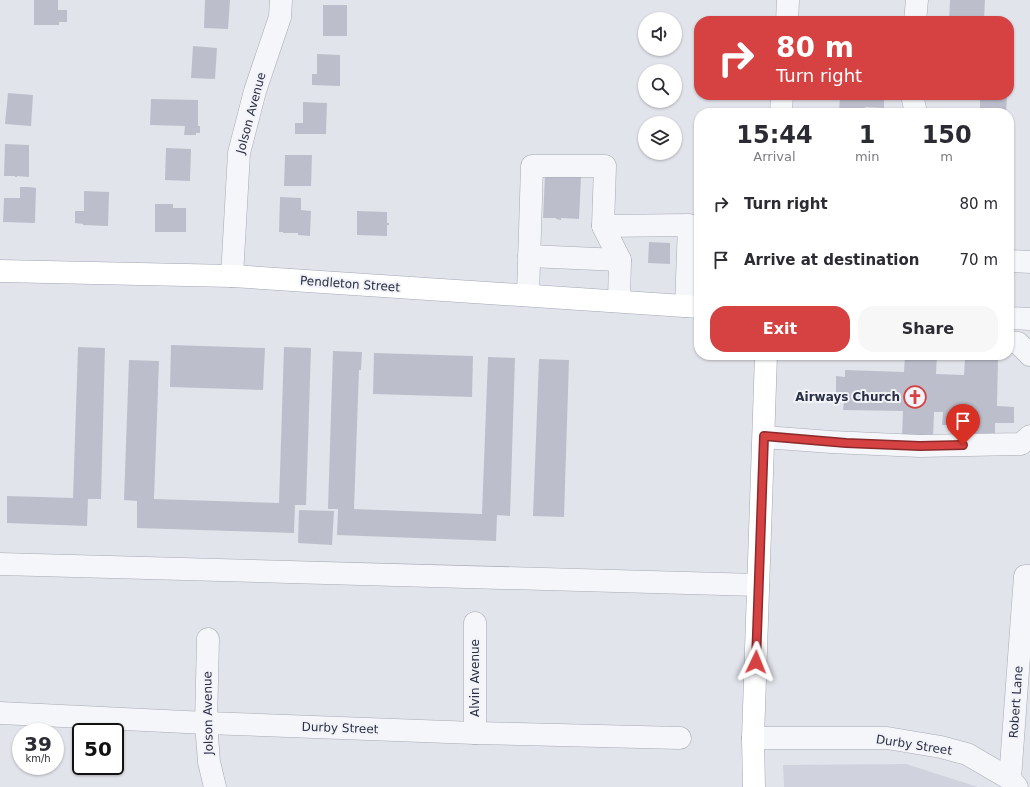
<!DOCTYPE html>
<style>
body{margin:0;font-family:"DejaVu Sans",sans-serif;background:#f7f7f7;color:#2b2b33;height:100vh;display:flex;flex-direction:column;font-size:15px;white-space:nowrap}
*{box-sizing:border-box;margin:0}
p{font-size:13px;color:#7c7c81}
.icon{flex:none;width:22px;height:22px;fill:none;stroke:currentColor;stroke-width:2;stroke-linecap:round;stroke-linejoin:round}
.map{position:relative;flex:1;overflow:hidden}
.side{position:absolute;left:694px;top:108px;width:320px;height:252px;display:flex;flex-direction:column;background:#fff;border-radius:16px;box-shadow:0 1px 3px #0004}
.side>*{flex:none}
.guide{position:absolute;left:694px;top:16px;width:320px;height:84px;border-radius:16px;box-shadow:0 1px 3px #0004;background:#d64142;color:#fff;overflow:hidden}
.fabs{position:absolute;left:638px;top:12px;display:grid;gap:8px}
.fabs a{display:grid;place-items:center;width:44px;height:44px;border-radius:50%;background:#fff;box-shadow:0 1px 3px #0004;font-size:20px}
.speed{position:absolute;left:12px;top:723px;display:flex;gap:8px;font-size:20px;font-weight:700;text-align:center}
.speed>*{display:grid;place-content:center;width:52px;height:52px;border-radius:50%;background:#fff;box-shadow:0 1px 3px #0004;line-height:1}
.speed small{font-size:10px;font-weight:400}
.speed .limit{border:2px solid #111;border-radius:6px;background:#fff;color:#111}
.pin{position:absolute;display:grid;place-items:center;width:34px;height:34px;color:#fff;margin:-41px -17px;border-radius:50% 50% 50% 0;rotate:-45deg;box-shadow:0 0 4px #0007}
.pin .icon{rotate:45deg}
.me{position:absolute;width:44px;margin:-22px;rotate:2deg;stroke-linejoin:round;filter:drop-shadow(0 0 3px #0008)}
.turn{display:flex;align-items:center;gap:14px;height:84px;padding:0 16px;font-size:18px}
.turn .icon{width:52px;height:52px;stroke-width:2.5}
.turn b{display:block;font-size:28px;line-height:34px}
.eta{display:flex;justify-content:space-evenly;align-items:center;height:68px;text-align:center}
.eta b{font-size:24px;font-weight:600;line-height:28px}
.button{display:flex;gap:8px;margin-top:auto;padding:8px 16px}
.button a{flex:1;height:46px;border-radius:16px;background:#d64142;color:#fff;font-size:16px;font-weight:600;line-height:46px;text-align:center}
.button a+a{background:#f7f7f7;color:#2b2b33}
ul{padding:0;list-style:none}
li{display:flex;align-items:center;gap:12px;height:56px;padding:0 16px}
li div{flex:1}
li b{display:block;font-size:15px}
li em{font-style:normal}
.map>svg:first-child{display:block}
.built{fill:#d0d3dd}
.building{fill:#bcbfcb}
.lines{fill:none;stroke-linecap:round;stroke-linejoin:round}
.minor-casing{stroke:#a7aab6;stroke-width:23}
.major-casing{stroke:#a0a6b7;stroke-width:23}
.minor{stroke:#f5f6f9;stroke-width:22}
.major{stroke:#fff;stroke-width:22}
.route-casing{stroke:#8b2a2b;stroke-width:10}
.route{stroke:#d64142;stroke-width:7}
.labels{text-anchor:middle;dominant-baseline:central;stroke-width:4;stroke-linejoin:round;paint-order:stroke}
.street-label{font-size:12px;fill:#292f44;stroke:#f2f3f8}
.poi-label{font-size:12px;font-weight:bold;fill:#292f44;stroke:#f2f3f8;text-anchor:end}
</style>
<div class="map">
<svg width="1030" height="787" viewBox="0 0 1030 787">
<rect width="100%" height="100%" fill="#e2e4eb"/>
<polygon class="built" points="906,764 978,787 784,787 783,765"/>
<g class="building">
<polygon points="34,0 58,0 58,10 67,10 67,22 59,22 59,25 34,25"/>
<polygon points="205,0 230,0 228,29 204,28"/>
<polygon points="950,0 985,0 984,21 949,21"/>
<rect x="323" y="5" width="24" height="31"/>
<polygon points="193,46 217,48 215,79 191,78"/>
<polygon points="317,54 340,55 340,86 312,85 312,74 317,74"/>
<polygon points="8,93 33,95 31,126 5,124"/>
<polygon points="840,95 884,95 884,108 865,107 865,113 839,113"/>
<polygon points="980,95 1007,95 1006,113 962,113 962,109 965,110 980,110"/>
<polygon points="151,99 198,100 198,126 200,126 200,133 196,133 196,135 184,135 185,126 150,125"/>
<polygon points="303,102 327,103 326,134 295,134 295,123 303,123"/>
<polygon points="5,144 29,145 29,177 17,176 17,177 15,177 15,176 4,176"/>
<polygon points="166,148 191,149 190,181 165,180"/>
<polygon points="285,155 312,155 311,186 284,186"/>
<polygon points="545,175 581,176 579,219 561,218 561,220 556,219 556,218 543,218"/>
<polygon points="20,187 29,187 36,188 35,223 3,222 4,198 20,198"/>
<polygon points="84,191 109,192 108,226 83,225 83,224 75,223 75,211 84,211"/>
<polygon points="280,197 301,198 301,210 311,211 310,236 298,235 298,233 283,233 283,232 279,232"/>
<polygon points="155,204 173,204 173,208 186,208 186,232 155,232"/>
<polygon points="357,211 387,212 387,223 389,223 389,225 387,225 387,236 357,235"/>
<polygon points="649,242 670,243 670,264 648,263"/>
<polygon points="171,345 265,348 263,390 170,387"/>
<polygon points="78,347 105,348 101,499 88,499 87,526 7,523 7,496 73,498"/>
<polygon points="284,347 311,348 306,505 295,505 294,533 137,528 137,501 124,500 129,360 159,361 154,499 279,503"/>
<polygon points="333,351 362,352 361,370 359,370 354,509 482,514 488,357 515,358 510,516 497,515 496,541 337,535 338,509 328,509"/>
<polygon points="374,353 473,356 472,397 373,394"/>
<polygon points="905,355 937,355 936,374 964,375 965,358 998,359 997,406 1014,407 1014,423 995,423 995,434 962,433 962,425 942,425 943,412 934,412 933,439 902,438 903,411 843,410 844,402 836,402 836,376 845,377 845,370 904,372"/>
<polygon points="539,359 569,360 564,517 533,516"/>
<polygon points="299,510 334,511 332,545 298,543"/>
</g>
<g class="lines">
<g class="minor-casing">
<g id="minor">
<polyline points="787,21 788,0"/>
<polyline points="915,21 917,0"/>
<polyline points="912,95 916,113"/>
<polyline points="781,113 782,95"/>
<polyline points="603,226 620,260 619,301"/>
<polyline points="529,256 620,260"/>
<polyline points="1009,261 1030,262"/>
<polyline points="232,276 239,153 255,91 280,17 281,0"/>
<polyline points="528,295 532,166 605,166 603,226 689,225 686,306"/>
<polyline points="1009,318 1030,319"/>
<polyline points="1009,342 1018,343 1030,355"/>
<polyline points="764,437 831,442 920,446 1021,444 1030,436"/>
<polyline points="0,564 758,585"/>
<polyline points="208,639 206,723 209,762 215,787"/>
<polyline points="0,713 206,723 475,733 680,738"/>
<polyline points="475,733 475,623"/>
<polyline points="753,738 887,738 941,747 967,754 1010,779 1017,787"/>
<polyline points="1010,779 1025,576 1030,576"/>
</g>
</g>
<g class="major-casing">
<g id="major">
<polyline points="0,271 232,276 699,307"/>
<polyline points="754,787 753,738 766,355"/>
</g>
</g>
<use href="#minor" class="minor"/>
<use href="#major" class="major"/>
</g>
<g class="lines">
<g class="route-casing">
<polyline id="route" points="756,662 764,436 846,443 920,446 963,445"/>
</g>
<use href="#route" class="route"/>
</g>
<defs>
<g id="church-ring" transform="scale(1.15)"><circle r="9.5" fill="#f2f3f8" stroke="#d64142" stroke-width="1.5"/><path d="M-1.2-6h2.4v3.5h3.3v2.4h-3.3V6h-2.4V-.1h-3.3v-2.4h3.3Z" fill="#d64142"/></g>
</defs>
<g fill-rule="evenodd">
<use href="#church-ring" x="915" y="397"/>
</g>
<g class="labels">
<g class="street-label">
<text transform="translate(251 113) rotate(-75)">Jolson Avenue</text>
<text transform="translate(350 284) rotate(4)">Pendleton Street</text>
<text transform="translate(475 678) rotate(-90)">Alvin Avenue</text>
<text transform="translate(1016 702) rotate(-86)">Robert Lane</text>
<text transform="translate(208 713) rotate(-91)">Jolson Avenue</text>
<text transform="translate(340 728) rotate(2)">Durby Street</text>
<text transform="translate(914 745) rotate(9)">Durby Street</text>
</g>
<g class="poi-label">
<text x="900" y="397">Airways Church</text>
</g>
</g>
</svg>
<div class="fabs">
<a><svg class="icon" aria-label="sound" viewBox="0 0 24 24"><path d="M4 9h4l5-4v14l-5-4H4zM17 9q2 3 0 6"/></svg></a>
<a><svg class="icon" aria-label="search" viewBox="0 0 24 24"><circle cx="10" cy="10" r="6"/><path d="M15 15l6 6"/></svg></a>
<a><svg class="icon" aria-label="layers" viewBox="0 0 24 24"><path d="M12 4l9 5-9 5-9-5zM3 14l9 5 9-5"/></svg></a>
</div>
<div class="speed"><div>39<small>km/h</small></div><div class="limit">50</div></div>
<div class="pin" style="left:963px;top:445px;background:#d93025"><svg class="icon" aria-label="arrive" viewBox="0 0 24 24"><path d="M6 21V4h12l-3 4 3 4H6"/></svg></div>
<svg class="me" style="left:756px;top:662px" viewBox="-20 -20 40 40"><path d="M0-17L14 15 0 8-14 15z" fill="#d64142" stroke="#fff" stroke-width="4"/></svg>
<div class="guide">
<div class="turn"><svg class="icon" aria-label="right" viewBox="0 0 24 24"><path d="M7 20v-9h11M14 6l5 5-5 5"/></svg><div><b>80 m</b>Turn right</div></div>
</div>
<section class="side">
<div class="eta">
<div><b>15:44</b><p>Arrival</p></div>
<div><b>1</b><p>min</p></div>
<div><b>150</b><p>m</p></div>
</div>
<ul>
<li><svg class="icon" aria-label="right" viewBox="0 0 24 24"><path d="M7 20v-9h11M14 6l5 5-5 5"/></svg><div><b>Turn right</b></div><em>80 m</em></li>
<li><svg class="icon" aria-label="arrive" viewBox="0 0 24 24"><path d="M6 21V4h12l-3 4 3 4H6"/></svg><div><b>Arrive at destination</b></div><em>70 m</em></li>
</ul>
<div class="button"><a>Exit</a><a>Share</a></div>
</section>
</div>
